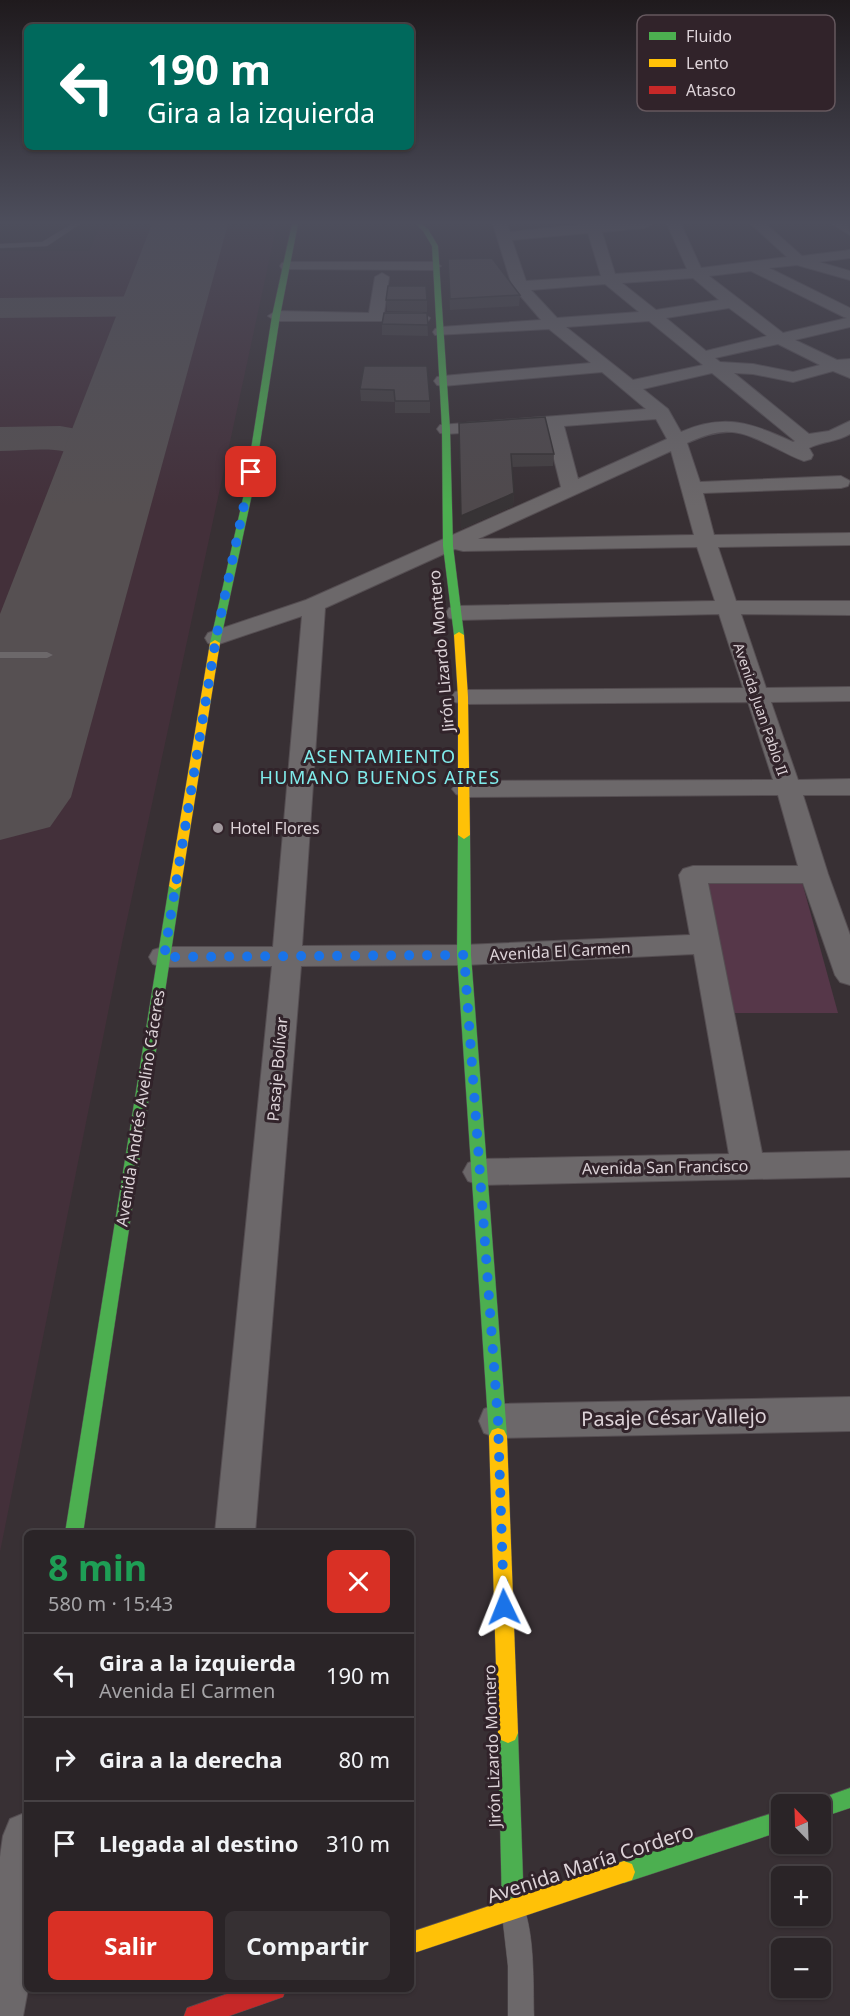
<!DOCTYPE html>
<html lang="es">
<meta charset="utf-8">
<style>
body{margin:0;font-family:"Noto Sans",sans-serif;background:#363033;color:#f1f3f6;height:100vh;display:flex;flex-direction:column;font-size:22px;white-space:nowrap}
*{box-sizing:border-box;margin:0}
p{font-size:20px;color:#a5a4a7}
.icon{flex:none;width:33px;height:33px;fill:none;stroke:currentColor;stroke-width:2;stroke-linecap:round;stroke-linejoin:round}
.map{position:relative;flex:1;overflow:hidden}
.panel{position:absolute;left:24px;top:1530px;width:390px;height:462px;display:flex;flex-direction:column;background:#2a2427;border-radius:9px;box-shadow:0 2px 4px #0004,0 0 0 2px #464144}
.panel>*{flex:none}
.hud{position:absolute;left:24px;top:24px;width:390px;height:126px;border-radius:9px;box-shadow:0 2px 4px #0004,0 0 0 2px #464144;background:#00695c;color:#fff;overflow:hidden}
.needle{width:39px;rotate:337deg}
.tools{position:absolute;left:771px;top:1794px;display:grid;gap:12px}
.tools a{display:grid;place-items:center;width:60px;height:60px;border-radius:9px;background:#2a2427;box-shadow:0 2px 4px #0004,0 0 0 2px #464144;font-size:30px}
.pin{position:absolute;display:grid;place-items:center;width:51px;height:51px;color:#fff;margin:-26px;border-radius:12px;box-shadow:0 3px 9px #0006}
.me{position:absolute;width:66px;margin:-33px;rotate:358deg;stroke-linejoin:round;filter:drop-shadow(0 0 4px #0008)}
.turn{display:flex;align-items:center;gap:21px;height:126px;padding:0 24px;font-size:27px}
.turn .icon{width:78px;height:78px;stroke-width:2.5}
.turn b{display:block;font-size:42px;line-height:51px}
.round{display:grid;place-items:center;flex:none;width:63px;height:63px;border-radius:9px;background:#363033}
.overview{display:flex;align-items:center;justify-content:space-between;height:102px;padding:0 24px}
h1{font-size:36px;font-weight:700;line-height:45px;color:#1e9e55}
.primary-button{display:flex;gap:12px;margin-top:auto;padding:12px 24px}
.primary-button a{flex:1;height:69px;border-radius:9px;background:#d93025;color:#fff;font-size:24px;font-weight:700;line-height:69px;text-align:center}
.primary-button a+a{background:#363033;color:#f1f3f6}
ul{padding:0;list-style:none}
li{display:flex;align-items:center;gap:18px;height:84px;padding:0 24px;border-top:2px solid #464144}
li div{flex:1}
li b{display:block;font-size:22px}
li em{font-style:normal}
.map>svg:first-child{display:block}
.built{fill:#43303a}
.green{fill:#563749}
.lines{fill:none;stroke-linecap:round;stroke-linejoin:round}
.taxiway{fill:#565052;fill-rule:evenodd}
.runway{fill:#565052;fill-rule:evenodd}
.lane-casing{stroke:#554e52;stroke-width:1}
.street-casing{stroke:#554e52;stroke-width:2}
.fast-casing{stroke:#554e52;stroke-width:1}
.slow-casing{stroke:#554e52;stroke-width:1}
.jam-casing{stroke:#554e52;stroke-width:1}
.lane{fill:#6c686a;fill-rule:evenodd}
.street{fill:#6c686a;fill-rule:evenodd}
.fast{fill:#4caf50;fill-rule:evenodd}
.slow{fill:#ffc107;fill-rule:evenodd}
.jam{fill:#c62828;fill-rule:evenodd}
.wall{fill:#443f41}
.shaded-wall{fill:#373335}
.building{fill:#4f494c;stroke:#373335;stroke-width:1.5}
.route{stroke:#1a73e8;stroke-width:10;stroke-dasharray:0 18}
.poi-dot{fill:#a39a9f;stroke:#31232a;stroke-width:2}
.labels{text-anchor:middle;dominant-baseline:central;stroke-width:6;stroke-linejoin:round;paint-order:stroke}
.far-street-label{font-size:14px;fill:#ddd3d8;stroke:#31232a}
.street-label{font-size:16px;fill:#ddd3d8;stroke:#31232a}
.poi-label{font-size:16px;fill:#ddd3d8;stroke:#31232a;text-anchor:start}
.neighbourhood-label{font-size:18px;letter-spacing:1.5px;fill:#80ecec;stroke:#31232a}
.near-street-label{font-size:20px;fill:#ddd3d8;stroke:#31232a}
.key{fill:#31232a;stroke:#65585e;stroke-width:1.5}
.key-label{font-size:16px;fill:#ddd3d8}
</style>
<div class="map">
<svg width="850" height="2016" viewBox="0 0 850 2016">
<rect width="100%" height="100%" fill="#383034"/>
<polygon class="built" points="101,224 277,224 122,943 0,1552 0,251 89,251"/>
<polygon class="green" points="702,881 802,882 838,1013 728,1013"/>
<g class="lines">
<g class="taxiway">
<polygon points="163,296 175,299 180,306 175,313 163,316 0,318 0,298"/>
<path d="M60,426C91,431 114,438 132,464L126,473C88,482 96,459 67,452C46,447 22,451 0,451V427Z"/>
</g>
<polygon class="runway" points="152,224 228,224 71,797 50,827 0,840 0,614"/>
<g class="lane-casing">
<g id="lane">
<polygon points="72,224 80,224 47,246 0,248 0,244 42,242"/>
<polygon points="0,652 47,652 53,655 47,658 0,658"/>
<path d="M514,1902L523,1905C535,1936 533,1983 534,2016H508V1966L502,1914L505,1905Z"/>
</g>
</g>
<g class="street-casing">
<g id="street">
<path d="M493,224H507L510,232L585,224H652L645,228L602,232L615,274L687,269L667,224H681L701,268L787,257L751,224H766L802,256L850,250V258L819,262L850,271V280L797,265L769,268L850,308V327L795,340L837,360L850,359V378L833,371L793,382L753,374L734,373L809,434L829,431L850,421V434C837,442 823,441 809,448L813,455L811,459L804,461C795,458 786,453 778,449C739,430 727,425 687,443L700,482L841,476L850,481L848,486L841,488L703,493L714,535L850,533V545L718,547L736,601H850V615L741,614L766,688L850,687V701L771,702L798,780L850,779V795H803L828,874L850,935V985L840,982L835,975L803,883H708L762,1153L850,1151V1177L480,1185L468,1181L463,1172L468,1163L480,1159L729,1154L694,954L464,965L301,966L255,1533H215L272,966L163,967L153,964L149,957L153,950L163,947H273L302,616L216,645L208,643L205,638L208,633L306,600L561,487L546,427L446,434L440,433L437,429L440,425L646,409L602,372L443,386L437,385L434,381L437,377L443,376L591,363L549,329L435,335L433,332L435,329L441,327L541,320L512,286ZM588,233L601,276L526,281L512,240ZM751,271L844,317L847,318L783,333L709,276ZM693,278L719,300L656,310L622,283ZM605,284L639,312L557,318L531,290ZM729,308L767,336L706,351L666,318ZM649,321L703,365L633,380L566,327ZM778,344L820,365L793,372L753,364L720,362L715,358ZM712,373L795,441L793,442C752,423 725,413 681,432L668,409L643,389ZM656,419L667,439L578,479L564,426ZM671,451L694,535L478,539ZM697,547L715,601L457,606L449,608L446,613L449,618L457,620L719,614L743,688L463,690L455,692L451,697L455,702L463,704L748,702L773,780L465,781L456,784L452,789L456,794L465,797L778,795L798,866H693L683,869L679,875L690,935L464,945L302,946L325,608L455,549L463,551Z"/>
<polygon points="832,224 848,224 850,235"/>
<polygon points="287,262 434,262 441,266 434,270 282,269 280,266 282,263"/>
<polygon points="382,273 389,277 384,313 422,313 430,318 428,321 276,321 268,316 276,311 369,313 375,277"/>
<polygon points="850,1397 850,1431 498,1438 484,1433 479,1421 484,1409 498,1404"/>
<polygon points="27,1812 28,1989 23,2016 0,2016 0,1857 3,1836 10,1819"/>
</g>
</g>
<g class="fast-casing">
<g id="fast">
<polygon points="292,224 298,224 280,316 252,494 220,643 215,646 210,643 244,494 272,316"/>
<polygon points="416,224 422,224 428,229 438,246 450,429 453,546 464,635 459,638 454,635 443,546 442,429 432,246 423,231"/>
<polygon points="464,831 470,835 471,955 507,1436 504,1442 498,1444 492,1442 489,1436 457,955 458,835"/>
<polygon points="175,882 181,886 83,1533 65,1533 169,886"/>
<polygon points="508,1723 515,1726 518,1733 524,1908 521,1916 513,1919 505,1916 502,1908 498,1733 501,1726"/>
<polygon points="850,1788 850,1808 820,1818 820,1804 811,1804 813,1801"/>
<polygon points="782,1810 782,1831 624,1883 616,1880 613,1872 616,1864 624,1861"/>
</g>
</g>
<g class="slow-casing">
<g id="slow">
<polygon points="459,632 464,635 468,697 470,835 464,839 458,835 458,697 454,635"/>
<polygon points="215,640 220,643 181,886 175,890 169,886 210,643"/>
<polygon points="498,1428 504,1430 507,1436 518,1733 515,1740 508,1743 501,1740 498,1733 489,1436 492,1430"/>
<polygon points="624,1861 632,1864 635,1872 632,1880 411,1954 411,1932"/>
</g>
</g>
<g class="jam-casing">
<polygon id="jam" points="241,1989 286,1989 283,1997 229,2016 184,2016 187,2008"/>
</g>
<use href="#lane" class="lane"/>
<use href="#street" class="street"/>
<use href="#fast" class="fast"/>
<use href="#slow" class="slow"/>
<use href="#jam" class="jam"/>
</g>
<g class="wall">
<polygon points="448,259 520,295 519,306 450,310"/>
<polygon points="386,300 427,300 427,312 387,311"/>
<polygon points="427,313 428,336 382,335 382,324"/>
<polygon points="364,366 430,401 430,413 395,413 395,402 361,401 360,389"/>
<polygon points="459,423 554,454 553,466 512,467 514,493 513,506 461,529"/>
</g>
<polygon class="shaded-wall" points="514,493 513,506 461,529 461,516"/>
<g class="building">
<polygon points="492,258 520,295 450,299 448,259"/>
<polygon points="388,286 426,286 427,300 386,300"/>
<polygon points="384,313 427,313 428,325 382,324"/>
<polygon points="364,366 427,366 430,401 395,401 394,390 360,389"/>
<polygon points="545,417 554,454 511,454 514,493 461,516 459,423"/>
</g>
<linearGradient id="sky" x2="0" y2="1"><stop stop-color="#1f1a1d"/><stop offset="0.44" stop-color="#4d4e5c"/><stop offset="1" stop-color="#4d4e5c" stop-opacity="0"/></linearGradient>
<rect width="850" height="506" fill="url(#sky)"/>
<g class="lines">
<polyline class="route" points="251,472 216,638 164,957 464,955 498,1421 504,1607"/>
</g>
<circle class="poi-dot" cx="218" cy="828" r="6"/>
<g class="labels">
<g class="far-street-label">
<text transform="translate(761 709) rotate(71)">Avenida Juan Pablo II</text>
</g>
<g class="street-label">
<text transform="translate(441 651) rotate(-95)">Jirón Lizardo Montero</text>
<text transform="translate(560 951) rotate(-3)">Avenida El Carmen</text>
<text transform="translate(277 1069) rotate(-85)">Pasaje Bolívar</text>
<text transform="translate(140 1108) rotate(-81)">Avenida Andrés Avelino Cáceres</text>
<text transform="translate(665 1167) rotate(-1)">Avenida San Francisco</text>
<text transform="translate(492 1746) rotate(-92)">Jirón Lizardo Montero</text>
</g>
<g class="poi-label">
<text x="230" y="828">Hotel Flores</text>
</g>
<g class="neighbourhood-label">
<text x="380" y="756">ASENTAMIENTO<tspan x="380" dy="21">HUMANO BUENOS AIRES</tspan></text>
</g>
<g class="near-street-label">
<text transform="translate(674 1417) rotate(-1)">Pasaje César Vallejo</text>
<text transform="translate(590 1863) rotate(-18)">Avenida María Cordero</text>
</g>
</g>
<rect x="637" y="15" width="198" height="96" rx="9" class="key"/>
<rect x="649" y="32" width="27" height="8" fill="#4caf50"/>
<rect x="649" y="59" width="27" height="8" fill="#ffc107"/>
<rect x="649" y="86" width="27" height="8" fill="#c62828"/>
<g class="key-label">
<text x="686" y="42">Fluido</text>
<text x="686" y="69">Lento</text>
<text x="686" y="96">Atasco</text>
</g>
</svg>
<div class="tools">
<a><svg class="needle" viewBox="-14 -14 28 28"><path d="M0-13l5 13h-10z" fill="#e53935"/><path d="M0 13l5-13h-10z" fill="#a5a4a7"/></svg></a>
<a>+</a>
<a>−</a>
</div>
<div class="pin" style="left:251px;top:472px;background:#d93025"><svg class="icon" aria-label="arrive" viewBox="0 0 24 24"><path d="M6 21V4h12l-3 4 3 4H6"/></svg></div>
<svg class="me" style="left:504px;top:1607px" viewBox="-20 -20 40 40"><path d="M0-17L14 15 0 8-14 15z" fill="#1a73e8" stroke="#fff" stroke-width="4"/></svg>
<div class="hud">
<div class="turn"><svg class="icon" aria-label="left" viewBox="0 0 24 24"><path d="M17 20v-9H6M10 6l-5 5 5 5"/></svg><div><b>190 m</b>Gira a la izquierda</div></div>
</div>
<section class="panel">
<div class="overview"><div><h1>8 min</h1><p>580 m · 15:43</p></div><a class="round" style="background:#d93025;color:#fff"><svg class="icon" aria-label="close" viewBox="0 0 24 24"><path d="M6 6l12 12M18 6L6 18"/></svg></a></div>
<ul>
<li><svg class="icon" aria-label="left" viewBox="0 0 24 24"><path d="M17 20v-9H6M10 6l-5 5 5 5"/></svg><div><b>Gira a la izquierda</b><p>Avenida El Carmen</p></div><em>190 m</em></li>
<li><svg class="icon" aria-label="right" viewBox="0 0 24 24"><path d="M7 20v-9h11M14 6l5 5-5 5"/></svg><div><b>Gira a la derecha</b></div><em>80 m</em></li>
<li><svg class="icon" aria-label="arrive" viewBox="0 0 24 24"><path d="M6 21V4h12l-3 4 3 4H6"/></svg><div><b>Llegada al destino</b></div><em>310 m</em></li>
</ul>
<div class="primary-button"><a>Salir</a><a>Compartir</a></div>
</section>
</div>
